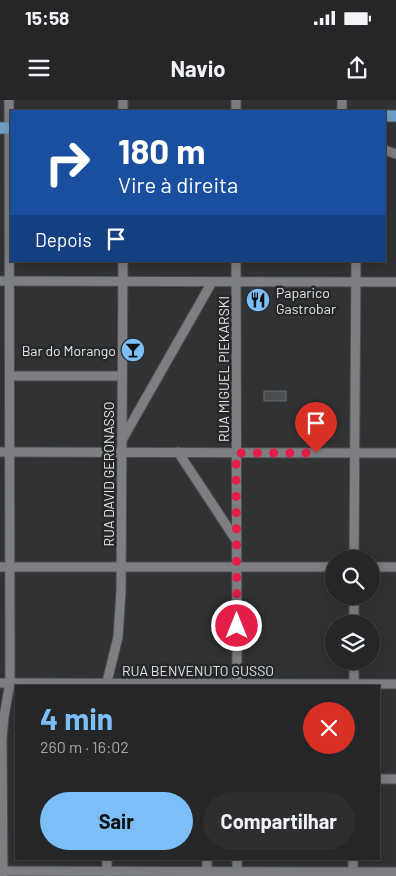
<!DOCTYPE html>
<html lang="pt">
<meta charset="utf-8">
<style>
body{margin:0;font-family:Barlow,sans-serif;background:#2c2e2f;color:#f1f3f6;height:100vh;display:flex;flex-direction:column;font-size:19px;white-space:nowrap}
*{box-sizing:border-box;margin:0}
p{font-size:16px;color:#a3a5a7}
.icon{flex:none;width:28px;height:28px;fill:none;stroke:currentColor;stroke-width:2;stroke-linecap:round;stroke-linejoin:round}
.map{position:relative;flex:1;overflow:hidden}
.side{position:absolute;left:15px;top:585px;width:365px;height:175px;display:flex;flex-direction:column;background:#242627;border-radius:0px;box-shadow:0 2px 12px #0003,0 0 0 1px #414344}
.side>*{flex:none}
.hud{position:absolute;left:10px;top:10px;width:376px;height:152px;border-radius:0px;box-shadow:0 2px 12px #0003,0 0 0 1px #414344;background:#1a4fa0;color:#fff;overflow:hidden}
.fabs{position:absolute;left:325px;top:450px;display:grid;gap:10px}
.fabs a{display:grid;place-items:center;width:55px;height:55px;border-radius:50%;background:#242627;box-shadow:0 2px 12px #0003,0 0 0 1px #414344;font-size:25px}
.pin{position:absolute;display:grid;place-items:center;width:42px;height:42px;color:#fff;margin:-51px -21px;border-radius:50% 50% 50% 0;rotate:-45deg;box-shadow:0 0 5px #0007}
.pin .icon{rotate:45deg}
.me{position:absolute;width:55px;margin:-28px;rotate:0deg;stroke-linejoin:round;filter:drop-shadow(0 0 4px #0008)}
.turn{display:flex;align-items:center;gap:18px;height:105px;padding:0 25px;font-size:22px}
.turn .icon{width:65px;height:65px;stroke-width:2.5}
.turn b{display:block;font-size:35px;line-height:42px}
.then{display:flex;align-items:center;height:48px;padding:0 25px;background:#0003;gap:10px;font-size:19px}
.round{display:grid;place-items:center;flex:none;width:52px;height:52px;border-radius:26px;background:#2c2e2f}
.headline{display:flex;align-items:center;justify-content:space-between;height:85px;padding:0 25px}
h1{font-size:30px;font-weight:700;line-height:38px;color:#7bbef8}
.cta{display:flex;gap:10px;margin-top:auto;padding:10px 25px}
.cta a{flex:1;height:58px;border-radius:30px;background:#7bbef8;color:#111;font-size:20px;font-weight:700;line-height:58px;text-align:center}
.cta a+a{background:#2c2e2f;color:#f1f3f6}
.status{display:flex;justify-content:space-between;align-items:center;height:35px;padding:0 25px;background:#242627;direction:ltr}
.status svg{height:14px;fill:currentColor}
header{display:flex;justify-content:space-between;align-items:center;height:65px;padding:0 25px;background:#242627;font-size:22px;font-weight:700}
.map>svg:first-child{display:block}
.building{fill:#4b4e50;stroke:#686a6d}
.lines{fill:none;stroke-linecap:round;stroke-linejoin:round}
.minor-casing{stroke:#4c4e50;stroke-width:11}
.major-casing{stroke:#4c4e50;stroke-width:13}
.minor{stroke:#7d7f82;stroke-width:9}
.major{stroke:#6fa1cb;stroke-width:11}
.route{stroke:#e11d48;stroke-width:9;stroke-dasharray:0 16.2}
.labels{text-anchor:middle;dominant-baseline:central;stroke-width:5;stroke-linejoin:round;paint-order:stroke}
.poi-label{font-size:14px;fill:#e1e3e4;stroke:#26282a;text-anchor:start}
.street-label{font-size:14px;fill:#e1e3e4;stroke:#26282a}
</style>
<div class="status"><b>15:58</b><svg viewBox="0 0 49 12"><path d="M0 12V9h3v3zM5 12V6h3v6zM10 12V3h3v9zM15 12V0h3v12zM26 1h20v11H26zM47 4h2v5h-2z"/></svg></div>
<header><svg class="icon" aria-label="menu" viewBox="0 0 24 24"><path d="M4 6h16M4 12h16M4 18h16"/></svg>Navio<svg class="icon" aria-label="share" viewBox="0 0 24 24"><path d="M12 15V3M7 8l5-5 5 5M5 13v7h14v-7"/></svg></header>
<div class="map">
<svg width="396" height="776" viewBox="0 0 396 776">
<rect width="100%" height="100%" fill="#303234"/>
<g class="building">
<polygon points="264,194 265,206 251,207 250,195"/>
<rect x="264" y="291" width="22" height="10"/>
</g>
<g class="lines">
<g class="minor-casing">
<g id="minor">
<polyline points="123,11 123,0"/>
<polyline points="236,11 236,0"/>
<polyline points="342,11 342,0"/>
<polyline points="385,50 396,54"/>
<polyline points="236,161 237,586"/>
<polyline points="0,181 396,182"/>
<polyline points="10,276 122,276"/>
<polyline points="122,340 212,182"/>
<polyline points="0,352 396,353"/>
<polyline points="178,352 236,440"/>
<polyline points="354,459 356,161"/>
<polyline points="0,467 334,467"/>
<polyline points="371,467 396,467"/>
<polyline points="354,524 354,496"/>
<polyline points="0,583 396,584"/>
<polyline points="106,586 118,537 121,491 123,161"/>
<polyline points="354,586 354,561"/>
<polyline points="379,679 396,679"/>
<polyline points="107,759 107,776"/>
<polyline points="237,759 237,776"/>
<polyline points="0,771 396,772"/>
<polyline points="207,772 207,759"/>
<polyline points="3,776 2,639 4,617 10,583 9,0"/>
<polyline points="353,776 353,759"/>
</g>
</g>
<g class="major-casing">
<g id="major">
<polyline points="385,16 396,16"/>
<polyline points="0,28 11,28"/>
</g>
</g>
<use href="#minor" class="minor"/>
<use href="#major" class="major"/>
</g>
<g class="lines">
<polyline class="route" points="237,526 236,353 316,353"/>
</g>
<defs>
<g id="restaurant-disc" transform="scale(1.25)"><circle r="9.5" fill="#7bbef8" stroke="#26282a"/><path d="M-5-6h1v4h1v-4h1v4h1v-4h1v5L-1.5 .5V6h-2V.5L-5-1ZM5-6V6H3V1.5H1.5Q1.5-4 5-6Z" fill="#111"/></g>
<g id="bar-disc" transform="scale(1.25)"><circle r="9.5" fill="#7bbef8" stroke="#26282a"/><path d="M-6-5H6L.8 .8V4.5H3.5V6h-7V4.5H-.8V.8Z" fill="#111"/></g>
</defs>
<g fill-rule="evenodd">
<use href="#restaurant-disc" x="258" y="200"/>
<use href="#bar-disc" x="133" y="250"/>
</g>
<g class="labels">
<g class="poi-label">
<text x="276" y="192">Paparico<tspan x="276" dy="16">Gastrobar</tspan></text>
<text x="116" y="250" text-anchor="end">Bar do Morango</text>
</g>
<g class="street-label">
<text transform="translate(223 269) rotate(-90)">RUA MIGUEL PIEKARSKI</text>
<text transform="translate(108 374) rotate(-90)">RUA DAVID GERONASSO</text>
<text x="198" y="570">RUA BENVENUTO GUSSO</text>
</g>
</g>
</svg>
<div class="fabs">
<a><svg class="icon" aria-label="search" viewBox="0 0 24 24"><circle cx="10" cy="10" r="6"/><path d="M15 15l6 6"/></svg></a>
<a><svg class="icon" aria-label="layers" viewBox="0 0 24 24"><path d="M12 4l9 5-9 5-9-5zM3 14l9 5 9-5"/></svg></a>
</div>
<div class="pin" style="left:316px;top:353px;background:#d93025"><svg class="icon" aria-label="arrive" viewBox="0 0 24 24"><path d="M6 21V4h12l-3 4 3 4H6"/></svg></div>
<svg class="me" style="left:237px;top:526px" viewBox="-20 -20 40 40"><circle r="17" fill="#e11d48" stroke="#fff" stroke-width="3"/><path d="M0-11L8 9 0 5-8 9z" fill="#fff"/></svg>
<div class="hud">
<div class="turn"><svg class="icon" aria-label="right" viewBox="0 0 24 24"><path d="M7 20v-9h11M14 6l5 5-5 5"/></svg><div><b>180 m</b>Vire à direita</div></div>
<div class="then">Depois<svg class="icon" aria-label="arrive" viewBox="0 0 24 24"><path d="M6 21V4h12l-3 4 3 4H6"/></svg></div>
</div>
<section class="side">
<div class="headline"><div><h1>4 min</h1><p>260 m · 16:02</p></div><a class="round" style="background:#d93025;color:#fff"><svg class="icon" aria-label="close" viewBox="0 0 24 24"><path d="M6 6l12 12M18 6L6 18"/></svg></a></div>
<div class="cta"><a>Sair</a><a>Compartilhar</a></div>
</section>
</div>
